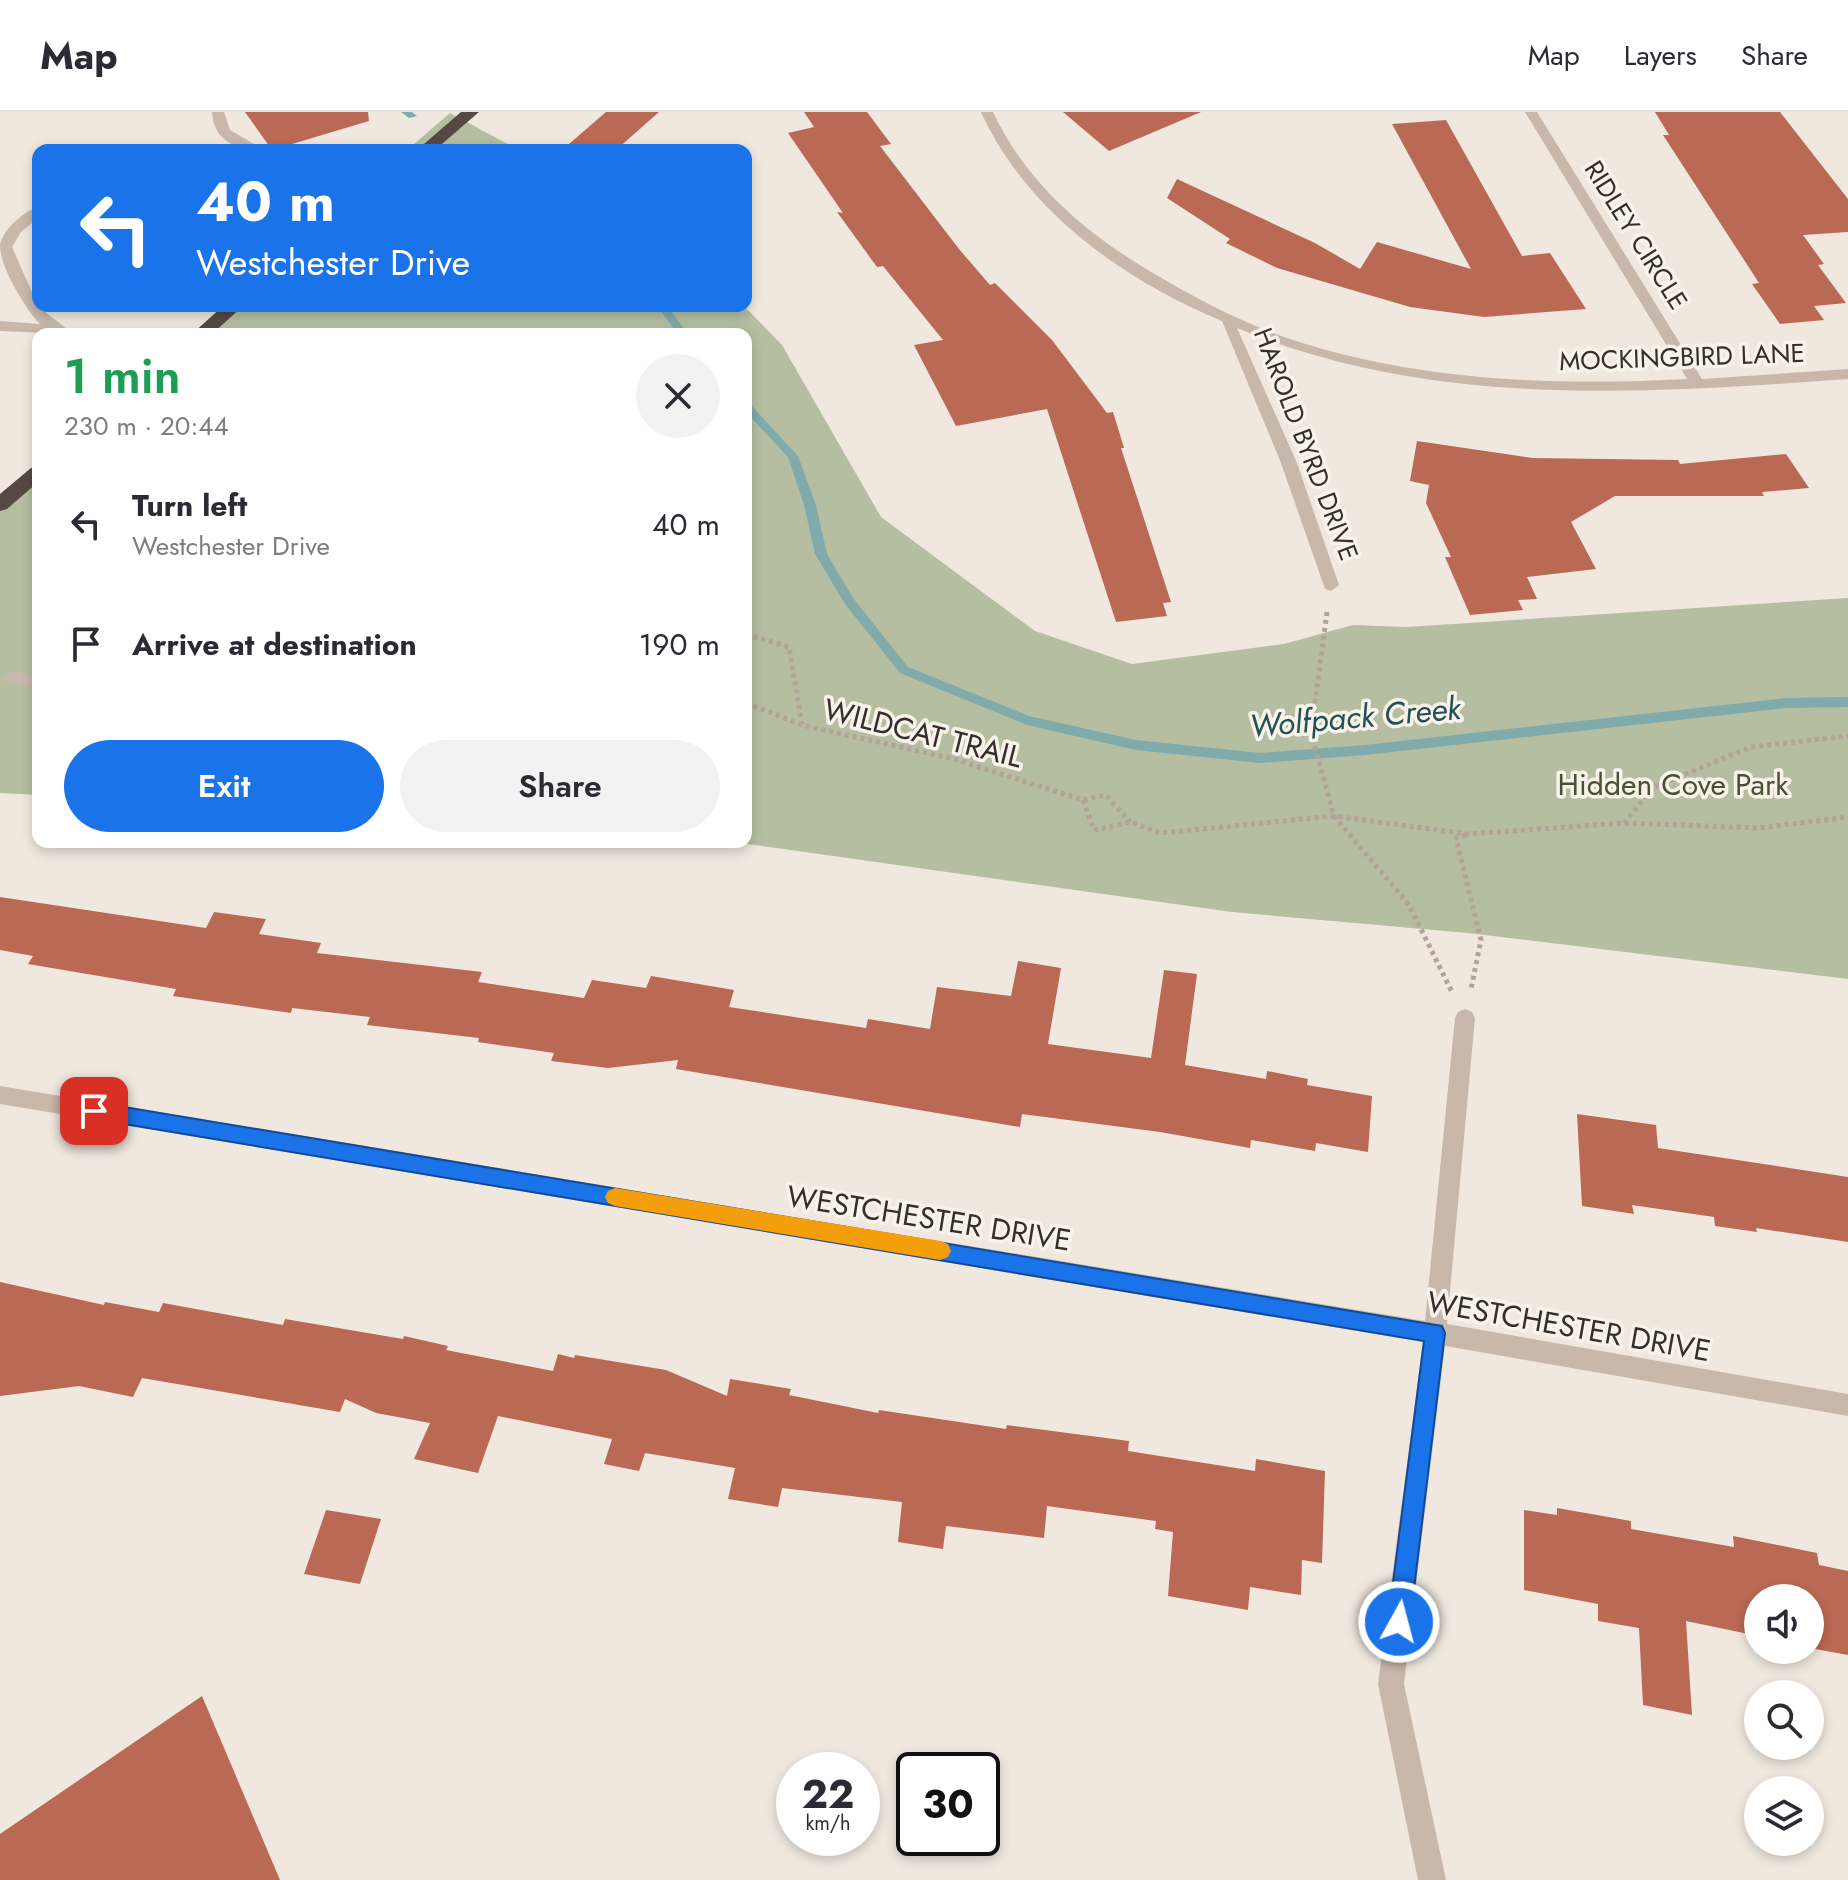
<!DOCTYPE html>
<meta charset="utf-8">
<style>
body{margin:0;font-family:Jost,sans-serif;background:#f2f2f3;color:#2b2b33;height:100vh;display:flex;flex-direction:column;font-size:30px;white-space:nowrap}
*{box-sizing:border-box;margin:0}
p{font-size:26px;color:#7c7c81}
.icon{flex:none;width:44px;height:44px;fill:none;stroke:currentColor;stroke-width:2;stroke-linecap:round;stroke-linejoin:round}
.map{position:relative;flex:1;overflow:hidden}
.side{position:absolute;left:32px;top:216px;width:720px;height:520px;display:flex;flex-direction:column;background:#fff;border-radius:16px;box-shadow:0 4px 12px #0003}
.side>*{flex:none}
.top-card{position:absolute;left:32px;top:32px;width:720px;height:168px;border-radius:16px;box-shadow:0 4px 12px #0003;background:#1a73e8;color:#fff;overflow:hidden}
.buttons{position:absolute;left:1744px;top:1472px;display:grid;gap:16px}
.buttons a{display:grid;place-items:center;width:80px;height:80px;border-radius:50%;background:#fff;box-shadow:0 4px 12px #0003;font-size:40px}
.speed{position:absolute;left:776px;top:1640px;display:flex;gap:16px;font-size:40px;font-weight:700;text-align:center}
.speed>*{display:grid;place-content:center;width:104px;height:104px;border-radius:50%;background:#fff;box-shadow:0 4px 12px #0003;line-height:1}
.speed small{font-size:20px;font-weight:400}
.speed .limit{border:4px solid #111;border-radius:12px;background:#fff;color:#111}
.pin{position:absolute;display:grid;place-items:center;width:68px;height:68px;color:#fff;margin:-34px;border-radius:16px;box-shadow:0 4px 12px #0006}
.me{position:absolute;width:88px;margin:-44px;rotate:7deg;stroke-linejoin:round;filter:drop-shadow(0 0 6px #0008)}
.turn{display:flex;align-items:center;gap:28px;height:168px;padding:0 32px;font-size:36px}
.turn .icon{width:104px;height:104px;stroke-width:2.5}
.turn b{display:block;font-size:56px;line-height:68px}
.round{display:grid;place-items:center;flex:none;width:84px;height:84px;border-radius:42px;background:#f2f2f3}
.headline{display:flex;align-items:center;justify-content:space-between;height:136px;padding:0 32px}
h1{font-size:48px;font-weight:600;line-height:60px;color:#1e9e55}
.cta{display:flex;gap:16px;margin-top:auto;padding:16px 32px}
.cta a{flex:1;height:92px;border-radius:48px;background:#1a73e8;color:#fff;font-size:32px;font-weight:600;line-height:92px;text-align:center}
.cta a+a{background:#f2f2f3;color:#2b2b33}
ul{padding:0;list-style:none}
li{display:flex;align-items:center;gap:24px;height:120px;padding:0 32px}
li div{flex:1}
li b{display:block;font-size:30px}
li em{font-style:normal}
header{display:flex;align-items:center;gap:48px;box-sizing:border-box;height:112px;padding:0 40px;background:#fff;border-bottom:2px solid #e1e1e2}
header strong{font-size:38px}
nav{display:flex;gap:44px;margin-inline-start:auto;font-size:28px}
.map>svg:first-child{display:block}
.green{fill:#b5bea1}
.lines{fill:none;stroke-linecap:round;stroke-linejoin:round}
.stream{fill:#81aaab;fill-rule:evenodd}
.building{fill:#ba6954}
.path{stroke:#b3a297;stroke-width:5;stroke-dasharray:4 4;stroke-linecap:butt}
.minor{fill:#c8b8ac;fill-rule:evenodd}
.highway{fill:#564842;fill-rule:evenodd}
.route{fill:#1a73e8;stroke:#114b97;stroke-width:2}
.slow{fill:#f59e0b}
.labels{text-anchor:middle;dominant-baseline:central;stroke-width:7;stroke-linejoin:round;paint-order:stroke}
.far-street-label{font-size:26px;fill:#362e2a;stroke:#f8f2eb}
.street-label{font-size:30px;fill:#362e2a;stroke:#f8f2eb}
.park-label{font-size:30px;fill:#475231;stroke:#f8f2eb}
.water-label{font-size:32px;font-style:italic;fill:#245254;stroke:#f8f2eb}
</style>
<header>
<strong>Map</strong>
<nav><a>Map</a><a>Layers</a><a>Share</a></nav>
</header>
<div class="map">
<svg width="1848" height="1768" viewBox="0 0 1848 1768">
<rect width="100%" height="100%" fill="#f0e8df"/>
<g class="green">
<polygon points="450,1 519,38 407,38"/>
<polygon points="229,194 744,194 782,233 881,405 1035,519 1132,552 1284,532 1353,513 1407,515 1848,486 1848,867 1468,821 1232,800 733,730 746,730 746,222 197,222"/>
<polygon points="38,361 38,683 0,681 0,394"/>
</g>
<g class="lines">
<g class="stream">
<polygon points="401,0 412,0 417,4 409,6"/>
<polygon points="488,34 491,35 493,38 483,38"/>
<polygon points="657,194 667,194 688,222 678,222"/>
<polygon points="746,291 750,292 798,344 816,393 827,442 853,486 908,555 1029,604 1136,628 1260,641 1365,633 1787,586 1848,585 1848,595 1787,596 1365,643 1260,651 1136,638 1027,613 900,561 845,492 815,442 804,393 788,345 746,300"/>
</g>
</g>
<g class="building">
<polygon points="245,0 368,0 369,9 272,38"/>
<polygon points="606,0 659,0 616,38 562,38"/>
<polygon points="804,0 867,0 891,32 880,34 959,137 990,173 995,171 1052,228 1107,301 1113,300 1124,336 1121,336 1171,490 1163,491 1167,504 1116,510 1047,297 956,314 914,233 943,228 883,154 877,155 837,100 843,101 788,21 814,15"/>
<polygon points="1063,0 1201,0 1109,39"/>
<polygon points="1655,0 1780,0 1848,87 1848,120 1803,123 1824,152 1818,153 1846,191 1814,194 1824,208 1780,212 1752,172 1759,171 1663,23 1669,23"/>
<polygon points="1446,8 1522,144 1550,141 1586,197 1484,205 1410,195 1277,156 1226,131 1230,127 1167,86 1177,67 1315,131 1360,157 1377,130 1471,157 1392,12"/>
<polygon points="1417,329 1533,346 1678,348 1680,352 1786,342 1809,376 1762,380 1764,384 1615,384 1571,410 1596,457 1527,465 1537,487 1518,488 1523,498 1470,503 1445,445 1451,445 1426,391 1429,373 1410,369"/>
<polygon points="0,785 206,816 214,800 266,807 259,822 321,831 317,841 482,860 478,870 584,886 592,868 646,876 651,864 734,878 729,895 866,916 868,907 930,917 937,875 1011,884 1018,849 1061,856 1048,932 1151,946 1164,858 1197,862 1185,953 1266,967 1267,959 1308,967 1307,973 1372,984 1368,1040 1316,1031 1315,1039 1251,1028 1250,1036 1160,1020 1022,1002 1020,1015 676,957 678,948 608,956 551,949 554,941 478,930 479,926 367,913 370,905 292,896 291,901 173,884 176,877 28,852 33,844 0,838"/>
<polygon points="1577,1002 1656,1013 1658,1036 1848,1065 1848,1130 1756,1116 1757,1120 1715,1114 1714,1105 1632,1093 1634,1102 1582,1094"/>
<polygon points="0,1170 104,1193 105,1190 159,1200 163,1191 283,1213 285,1207 403,1227 404,1224 448,1234 446,1238 553,1259 558,1242 574,1246 575,1243 666,1258 727,1284 730,1267 791,1277 789,1283 878,1301 879,1298 1006,1317 1007,1313 1129,1329 1128,1339 1255,1359 1256,1347 1325,1359 1322,1451 1302,1448 1301,1483 1250,1475 1248,1498 1168,1484 1173,1420 1155,1417 1156,1409 1047,1394 1044,1426 946,1414 943,1437 898,1430 902,1390 782,1376 778,1395 728,1387 735,1356 645,1341 639,1359 604,1352 612,1327 498,1304 478,1361 414,1347 430,1311 376,1301 345,1287 340,1300 142,1266 133,1285 79,1274 0,1284"/>
<polygon points="1557,1396 1631,1409 1631,1417 1734,1435 1733,1424 1817,1441 1819,1453 1848,1459 1848,1543 1810,1536 1810,1486 1758,1486 1758,1524 1686,1509 1692,1603 1643,1593 1639,1516 1598,1509 1598,1492 1524,1478 1524,1398 1557,1403"/>
<polygon points="326,1398 381,1407 360,1472 304,1462"/>
<polygon points="202,1584 280,1768 0,1768 0,1722"/>
</g>
<g class="lines">
<g class="path">
<polyline points="1327,500 1311,621 1334,704 1409,793 1452,880"/>
<polyline points="746,522 789,535 802,613"/>
<polyline points="746,591 802,613 954,647 1083,688 1106,683 1130,710"/>
<polyline points="1083,688 1094,718 1130,710 1160,721 1334,704 1468,722 1624,711 1759,716 1848,705"/>
<polyline points="1624,711 1654,675 1751,635 1848,624"/>
<polyline points="1466,723 1456,726 1481,828 1471,877"/>
</g>
<g class="minor">
<path d="M212,0H224L230,18L264,38C237,38 214,30 212,0Z"/>
<path d="M981,0H993C1026,70 1083,119 1148,158C1193,185 1240,210 1290,227C1416,269 1555,274 1687,267L1525,0H1537L1702,267L1848,257V267C1644,282 1432,297 1237,216L1297,351L1339,473L1331,479L1325,477L1281,351L1222,209C1123,168 1026,99 981,0Z"/>
<path d="M38,95V106L21,120L12,135L38,194L73,222L0,219V209L40,212C26,198 0,155 0,134C2,118 23,100 38,95Z"/>
<polygon points="10,559 38,563 38,575 4,570 1,565"/>
<polygon points="1465,897 1472,900 1475,906 1447,1212 1848,1282 1848,1304 1445,1234 1404,1572 1446,1768 1418,1768 1378,1572 1423,1230 0,992 0,974 1425,1209 1455,906 1458,900"/>
</g>
<g class="highway">
<polygon points="461,0 479,0 435,38 417,38"/>
<polygon points="223,194 243,194 212,222 192,222"/>
<polygon points="38,354 38,370 7,397 0,399 0,382 31,356"/>
</g>
</g>
<polygon class="route" points="94,990 1442,1214 1445,1221 1410,1510 1407,1518 1399,1521 1391,1518 1388,1510 1424,1229 94,1007 87,1004 84,999 87,993"/>
<polygon class="slow" points="615,1076 940,1129 948,1132 951,1139 948,1145 940,1148 615,1094 608,1091 605,1085 608,1079"/>
<g class="labels">
<g class="far-street-label">
<text transform="translate(1636 123) rotate(58)">RIDLEY CIRCLE</text>
<text transform="translate(1682 245) rotate(-2)">MOCKINGBIRD LANE</text>
<text transform="translate(1306 332) rotate(69)">HAROLD BYRD DRIVE</text>
</g>
<g class="street-label">
<text transform="translate(923 621) rotate(14)">WILDCAT TRAIL</text>
<text transform="translate(929 1106) rotate(9)">WESTCHESTER DRIVE</text>
<text transform="translate(1569 1214) rotate(10)">WESTCHESTER DRIVE</text>
</g>
<g class="park-label">
<text x="1673" y="672">Hidden Cove Park</text>
</g>
<g class="water-label">
<text transform="translate(1355 605) rotate(-5)">Wolfpack Creek</text>
</g>
</g>
</svg>
<div class="buttons">
<a><svg class="icon" aria-label="sound" viewBox="0 0 24 24"><path d="M4 9h4l5-4v14l-5-4H4zM17 9q2 3 0 6"/></svg></a>
<a><svg class="icon" aria-label="search" viewBox="0 0 24 24"><circle cx="10" cy="10" r="6"/><path d="M15 15l6 6"/></svg></a>
<a><svg class="icon" aria-label="layers" viewBox="0 0 24 24"><path d="M12 4l9 5-9 5-9-5zM3 14l9 5 9-5"/></svg></a>
</div>
<div class="speed"><div>22<small>km/h</small></div><div class="limit">30</div></div>
<div class="pin" style="left:94px;top:999px;background:#d93025"><svg class="icon" aria-label="arrive" viewBox="0 0 24 24"><path d="M6 21V4h12l-3 4 3 4H6"/></svg></div>
<svg class="me" style="left:1399px;top:1510px" viewBox="-20 -20 40 40"><circle r="17" fill="#1a73e8" stroke="#fff" stroke-width="3"/><path d="M0-11L8 9 0 5-8 9z" fill="#fff"/></svg>
<div class="top-card">
<div class="turn"><svg class="icon" aria-label="left" viewBox="0 0 24 24"><path d="M17 20v-9H6M10 6l-5 5 5 5"/></svg><div><b>40 m</b>Westchester Drive</div></div>
</div>
<section class="side">
<div class="headline"><div><h1>1 min</h1><p>230 m · 20:44</p></div><a class="round"><svg class="icon" aria-label="close" viewBox="0 0 24 24"><path d="M6 6l12 12M18 6L6 18"/></svg></a></div>
<ul>
<li><svg class="icon" aria-label="left" viewBox="0 0 24 24"><path d="M17 20v-9H6M10 6l-5 5 5 5"/></svg><div><b>Turn left</b><p>Westchester Drive</p></div><em>40 m</em></li>
<li><svg class="icon" aria-label="arrive" viewBox="0 0 24 24"><path d="M6 21V4h12l-3 4 3 4H6"/></svg><div><b>Arrive at destination</b></div><em>190 m</em></li>
</ul>
<div class="cta"><a>Exit</a><a>Share</a></div>
</section>
</div>
